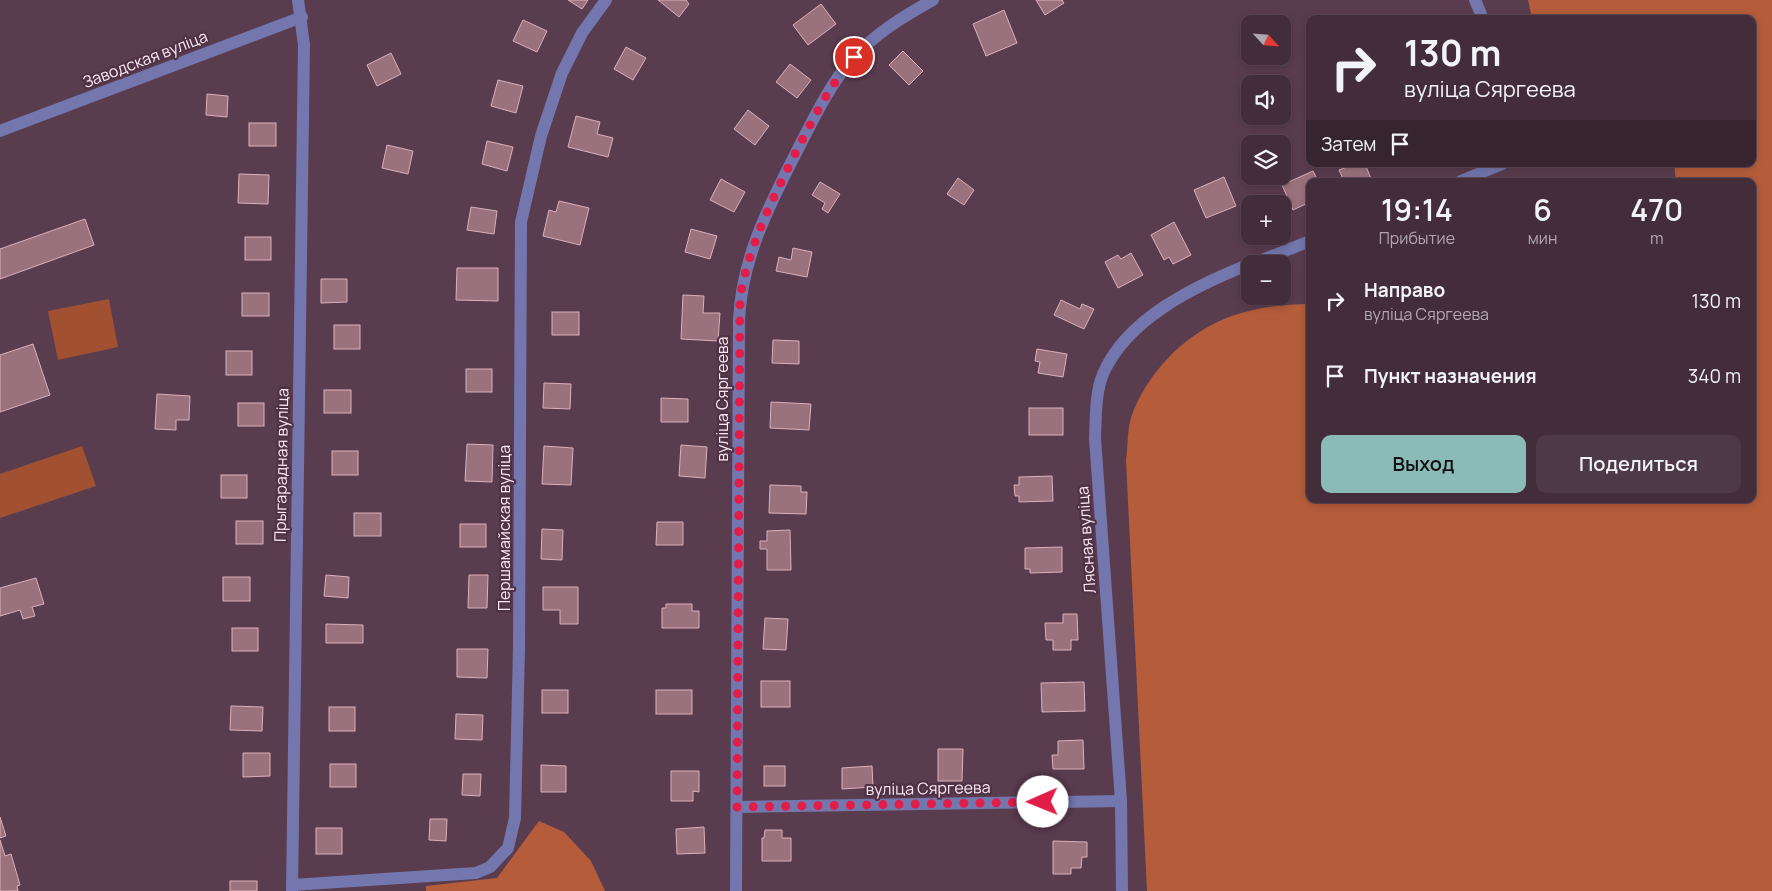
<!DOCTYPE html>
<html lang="ru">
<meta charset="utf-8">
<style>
body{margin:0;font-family:Manrope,sans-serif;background:#4e3946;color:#f1f3f6;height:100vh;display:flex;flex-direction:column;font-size:19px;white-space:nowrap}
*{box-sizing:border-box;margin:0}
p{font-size:16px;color:#afa8af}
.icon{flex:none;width:28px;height:28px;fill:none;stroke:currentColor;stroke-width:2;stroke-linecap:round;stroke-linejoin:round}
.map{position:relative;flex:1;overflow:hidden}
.drawer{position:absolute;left:1306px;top:178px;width:450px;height:325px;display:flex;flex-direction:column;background:#442d3b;border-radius:10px;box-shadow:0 2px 8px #0003,0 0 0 1px #5c4955}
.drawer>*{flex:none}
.banner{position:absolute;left:1306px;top:15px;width:450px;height:152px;border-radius:10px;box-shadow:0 2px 8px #0003,0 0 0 1px #5c4955;background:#442d3b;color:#f1f3f6;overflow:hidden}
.needle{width:32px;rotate:116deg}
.fabs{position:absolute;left:1241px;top:15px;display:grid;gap:10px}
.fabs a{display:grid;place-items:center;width:50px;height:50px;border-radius:10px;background:#442d3b;box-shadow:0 2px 8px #0003,0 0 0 1px #5c4955;font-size:25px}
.pin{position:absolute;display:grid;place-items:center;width:42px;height:42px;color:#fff;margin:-21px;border:2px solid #fff;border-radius:50%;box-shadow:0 1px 5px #0007}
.me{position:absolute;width:55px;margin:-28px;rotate:269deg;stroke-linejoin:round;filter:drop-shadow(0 0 4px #0008)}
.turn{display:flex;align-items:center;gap:18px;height:105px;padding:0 15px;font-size:22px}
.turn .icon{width:65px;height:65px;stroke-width:2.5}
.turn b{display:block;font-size:35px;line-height:42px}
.then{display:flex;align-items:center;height:48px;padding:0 15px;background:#0003;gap:10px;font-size:19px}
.eta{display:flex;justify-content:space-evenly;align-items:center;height:85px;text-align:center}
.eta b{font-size:30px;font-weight:600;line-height:35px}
.button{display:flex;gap:10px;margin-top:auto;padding:10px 15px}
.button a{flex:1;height:58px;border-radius:10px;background:#8bbbb9;color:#111;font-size:20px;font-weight:600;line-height:58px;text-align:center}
.button a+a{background:#4e3946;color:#f1f3f6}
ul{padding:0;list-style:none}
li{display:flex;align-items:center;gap:15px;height:75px;padding:0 15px}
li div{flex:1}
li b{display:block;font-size:19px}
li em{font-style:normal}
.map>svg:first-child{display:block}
.green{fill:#a15031}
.forest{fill:#b55d3b}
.building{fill:#9a727d;stroke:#dbb0bb}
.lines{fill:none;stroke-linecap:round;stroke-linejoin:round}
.minor{stroke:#7477ae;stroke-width:12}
.route{stroke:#e11d48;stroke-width:9;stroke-dasharray:0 16.2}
.labels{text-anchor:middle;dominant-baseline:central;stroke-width:4.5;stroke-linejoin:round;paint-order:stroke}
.street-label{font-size:16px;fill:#fce9f4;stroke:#4f3245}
</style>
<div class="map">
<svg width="1772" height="891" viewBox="0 0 1772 891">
<rect width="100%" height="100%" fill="#5a3c4f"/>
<g class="green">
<polygon points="109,299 118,347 58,360 48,311"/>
<polygon points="82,446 96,486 0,518 0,474"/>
</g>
<g class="forest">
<path d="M1528,0H1772V891H1147L1126,460C1128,447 1127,431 1131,418C1136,402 1146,385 1156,372C1196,321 1247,304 1310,304V499H1752V181H1676L1674,164H1752V19H1532Z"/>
<polygon points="539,821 564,832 591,861 605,891 426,891 426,886 497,878"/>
</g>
<g class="building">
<polygon points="568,0 588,0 582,9"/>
<polygon points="658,0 686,0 689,4 679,17"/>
<polygon points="1036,0 1062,0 1064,3 1045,15"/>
<polygon points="821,4 836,24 808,45 793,25"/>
<polygon points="1004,10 1017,43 986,56 973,24"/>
<polygon points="523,20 547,31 537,52 513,41"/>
<polygon points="626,47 646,58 633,80 614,69"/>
<polygon points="903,51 923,71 909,85 889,65"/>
<polygon points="391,53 401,74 377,86 367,65"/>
<polygon points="790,64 811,80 797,98 776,82"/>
<polygon points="498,80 523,86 516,113 491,106"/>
<polygon points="207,94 228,96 227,117 206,115"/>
<polygon points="748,110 769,126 755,145 734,129"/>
<polygon points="576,116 600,122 597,134 613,138 608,157 568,147"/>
<rect x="249" y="123" width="27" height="23"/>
<polygon points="487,141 513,147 507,171 482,164"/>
<polygon points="387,145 413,151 408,174 382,168"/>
<polygon points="1355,164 1365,164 1372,181 1344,181 1339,170"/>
<polygon points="1313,171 1318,181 1310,181 1310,202 1293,210 1282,185"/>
<polygon points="239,174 269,175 268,204 238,203"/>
<polygon points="1224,177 1236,206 1206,218 1194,190"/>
<polygon points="958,178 974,190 964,205 947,194"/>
<polygon points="721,179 745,192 734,212 710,200"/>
<polygon points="820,182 840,194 828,213 822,209 825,203 812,195"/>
<polygon points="559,201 589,208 580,245 543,236 549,210 556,212"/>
<polygon points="471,207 497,211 494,234 467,230"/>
<polygon points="85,219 94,245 0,279 0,249"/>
<polygon points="1174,222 1191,255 1173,264 1169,257 1164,260 1151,235"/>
<polygon points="691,229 717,236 710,259 685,252"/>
<rect x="245" y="237" width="26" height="23"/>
<polygon points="793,248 812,252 807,277 776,271 779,257 791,260"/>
<polygon points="1131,253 1143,275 1118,288 1105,262 1118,255 1121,259"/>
<polygon points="457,268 498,268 498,301 456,300"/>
<polygon points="321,279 347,279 347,302 321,303"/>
<rect x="242" y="293" width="27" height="23"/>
<polygon points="683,295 704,296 703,313 720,313 718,341 681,339"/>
<polygon points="1061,300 1080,309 1082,304 1094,309 1084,329 1054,315"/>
<rect x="552" y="312" width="27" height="23"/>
<rect x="334" y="325" width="26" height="24"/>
<polygon points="773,340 799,341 799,364 772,363"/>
<polygon points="33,344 50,395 0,412 0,355"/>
<polygon points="1037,349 1067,354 1063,377 1038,373 1040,362 1035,361"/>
<rect x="226" y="351" width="26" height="24"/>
<rect x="466" y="369" width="26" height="23"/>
<polygon points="544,383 571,384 570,409 543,408"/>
<rect x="324" y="390" width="27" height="23"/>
<polygon points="157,394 190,396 189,420 176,420 176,430 155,429"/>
<polygon points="661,398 688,399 688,422 661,422"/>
<polygon points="771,402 811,404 809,430 770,428"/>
<rect x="238" y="403" width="26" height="23"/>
<rect x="1029" y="408" width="34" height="27"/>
<polygon points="467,444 493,445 492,482 465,481"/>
<polygon points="681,445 707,447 705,478 679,476"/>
<polygon points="544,446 573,448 571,485 542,484"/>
<rect x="332" y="451" width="26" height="24"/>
<rect x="221" y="475" width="26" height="23"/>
<polygon points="1052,476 1053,501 1019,502 1019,496 1015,496 1014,485 1019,485 1019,477"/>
<polygon points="770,485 801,486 801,492 807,492 806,514 769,513"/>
<rect x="354" y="513" width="27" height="23"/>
<rect x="236" y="521" width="27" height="23"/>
<polygon points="657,522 683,522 683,545 656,545"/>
<rect x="460" y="524" width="26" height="23"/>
<polygon points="542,529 563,530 562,560 541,559"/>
<polygon points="790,530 791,570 767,570 767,549 760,549 760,541 767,541 767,531"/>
<polygon points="1062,547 1062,572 1030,573 1030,569 1025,569 1025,548"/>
<polygon points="326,575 349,577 348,598 324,596"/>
<polygon points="469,575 488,575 487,608 468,608"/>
<rect x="223" y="577" width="27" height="24"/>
<polygon points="36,578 44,604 32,607 35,616 23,619 20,610 0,616 0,588"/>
<polygon points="543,587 578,587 578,624 560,624 560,610 543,610"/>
<polygon points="666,604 692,604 692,611 699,611 699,628 662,628 662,608 666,608"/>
<polygon points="1063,614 1077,614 1078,640 1071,640 1071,650 1053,650 1053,640 1046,640 1045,623 1063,623"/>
<polygon points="765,618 788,619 786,650 763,649"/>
<polygon points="326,624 363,625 363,643 326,643"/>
<rect x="232" y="628" width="26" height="23"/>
<polygon points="457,649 488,649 487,678 457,677"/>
<rect x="761" y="681" width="29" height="26"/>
<polygon points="1084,682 1085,711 1042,712 1041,683"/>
<rect x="542" y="690" width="26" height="23"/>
<rect x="656" y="690" width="36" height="24"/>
<polygon points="231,706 263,707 262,731 230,730"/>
<rect x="329" y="707" width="26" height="24"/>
<polygon points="456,714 483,715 482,740 455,739"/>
<polygon points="1083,740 1084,769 1053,769 1052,755 1058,755 1058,741"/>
<polygon points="938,749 963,749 962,781 938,781"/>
<polygon points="243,753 270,753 270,776 243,777"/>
<rect x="330" y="764" width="26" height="23"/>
<polygon points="541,765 566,766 566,792 541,792"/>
<rect x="764" y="766" width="21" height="20"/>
<polygon points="872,766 873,787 842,789 842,768"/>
<polygon points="671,771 699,771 699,792 693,791 693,801 671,801"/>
<polygon points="463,774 481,774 480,796 462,795"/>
<polygon points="0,817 6,836 0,838"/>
<polygon points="430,819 447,819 446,841 429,840"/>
<polygon points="704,827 705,853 677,854 676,829"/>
<rect x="316" y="828" width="26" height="26"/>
<polygon points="765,830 782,830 782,838 791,838 791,861 762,861 762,838 764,838"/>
<polygon points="0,840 5,856 11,854 20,885 17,886 18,891 0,891"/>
<polygon points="1053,841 1087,842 1087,857 1082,857 1081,868 1071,868 1071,874 1053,874"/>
<rect x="230" y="881" width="27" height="10"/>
</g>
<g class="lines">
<g class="minor">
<polyline points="1475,0 1483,19"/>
<polyline points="0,131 302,17"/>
<polyline points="1461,181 1502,164"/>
<polyline points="1252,264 1310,241"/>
<polyline points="737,807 1121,801"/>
<polyline points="292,885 476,873 490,867 508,848 515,818 519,648 521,222 541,136 562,73 582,33 606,0"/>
<polyline points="292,891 304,45 298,0"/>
<path d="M736,891L739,320C742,256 770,204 798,149C814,118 830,84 853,58C876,33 904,16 933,0"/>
<path d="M1122,891L1121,801L1095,438C1096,417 1095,394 1103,374C1127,318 1197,285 1250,264"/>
</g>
</g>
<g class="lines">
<path class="route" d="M854,57C830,85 813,119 796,152C772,200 749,245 740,298L737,807L1043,802"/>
</g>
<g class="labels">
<g class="street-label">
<text transform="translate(145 59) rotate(-21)">Заводская вуліца</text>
<text transform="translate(722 399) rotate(-90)">вуліца Сяргеева</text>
<text transform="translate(281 465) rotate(-89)">Прыгарадная вуліца</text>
<text transform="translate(504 528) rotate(-90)">Першамайская вуліца</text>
<text transform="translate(1086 540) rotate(-94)">Лясная вуліца</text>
<text transform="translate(928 788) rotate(-1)">вуліца Сяргеева</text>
</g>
</g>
</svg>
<div class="fabs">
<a><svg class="needle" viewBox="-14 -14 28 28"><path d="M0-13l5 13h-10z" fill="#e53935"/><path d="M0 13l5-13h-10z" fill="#afa8af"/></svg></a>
<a><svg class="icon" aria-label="sound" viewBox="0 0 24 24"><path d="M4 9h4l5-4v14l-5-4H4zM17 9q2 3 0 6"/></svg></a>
<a><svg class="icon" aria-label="layers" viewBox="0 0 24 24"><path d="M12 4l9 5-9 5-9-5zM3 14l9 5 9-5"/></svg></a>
<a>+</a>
<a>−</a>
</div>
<div class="pin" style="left:854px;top:57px;background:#d93025"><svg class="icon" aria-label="arrive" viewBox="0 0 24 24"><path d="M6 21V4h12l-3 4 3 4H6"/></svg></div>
<svg class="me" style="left:1043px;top:802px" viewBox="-20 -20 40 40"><circle r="19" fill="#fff"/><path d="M0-13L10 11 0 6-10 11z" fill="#e11d48"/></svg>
<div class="banner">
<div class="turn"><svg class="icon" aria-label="right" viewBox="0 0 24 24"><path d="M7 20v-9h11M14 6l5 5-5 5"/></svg><div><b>130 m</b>вуліца Сяргеева</div></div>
<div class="then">Затем<svg class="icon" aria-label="arrive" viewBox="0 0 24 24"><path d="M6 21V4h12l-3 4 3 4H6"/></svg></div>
</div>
<section class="drawer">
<div class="eta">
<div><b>19:14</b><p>Прибытие</p></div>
<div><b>6</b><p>мин</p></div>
<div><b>470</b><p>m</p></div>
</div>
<ul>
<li><svg class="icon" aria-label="right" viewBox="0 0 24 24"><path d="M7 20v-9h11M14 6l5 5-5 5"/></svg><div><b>Направо</b><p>вуліца Сяргеева</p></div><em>130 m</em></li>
<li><svg class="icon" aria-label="arrive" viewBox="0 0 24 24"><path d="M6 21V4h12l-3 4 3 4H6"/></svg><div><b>Пункт назначения</b></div><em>340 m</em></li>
</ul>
<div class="button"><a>Выход</a><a>Поделиться</a></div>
</section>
</div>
